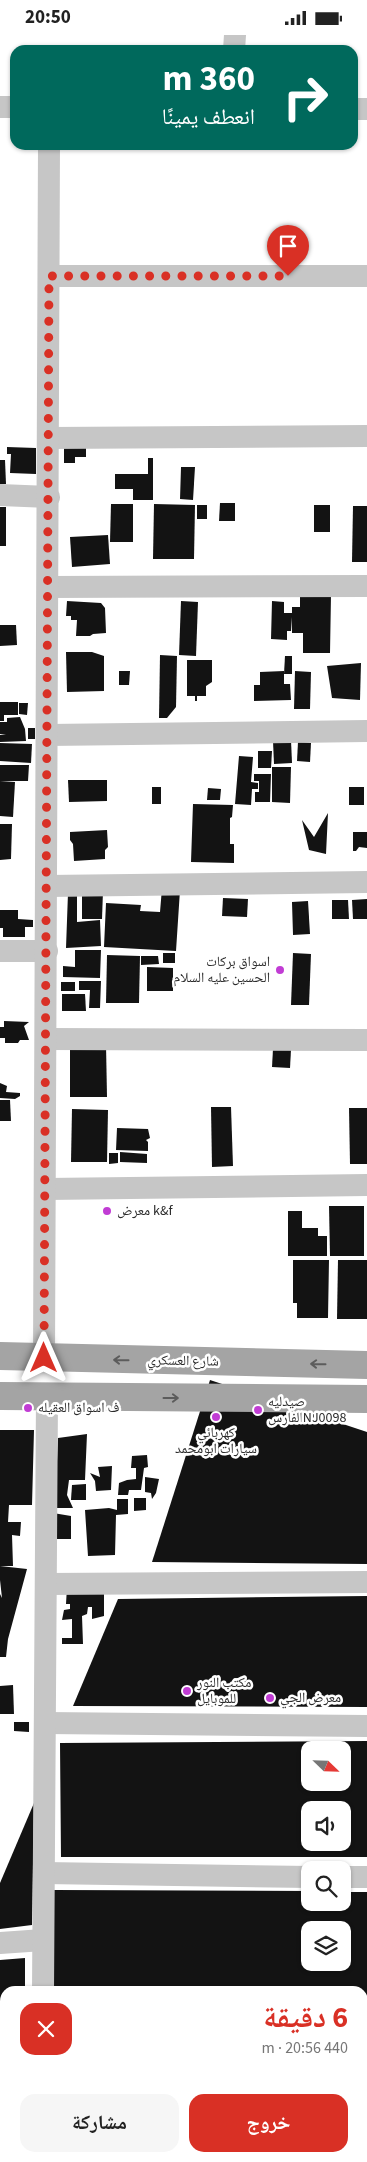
<!DOCTYPE html>
<html lang="ar">
<meta charset="utf-8">
<style>
body{margin:0;font-family:"Source Sans 3","Noto Naskh Arabic",sans-serif;background:#f6f6f6;color:#222;direction:rtl;height:100vh;display:flex;flex-direction:column;font-size:19px;white-space:nowrap}
*{box-sizing:border-box;margin:0}
p{font-size:16px;color:#767676}
.icon{flex:none;width:28px;height:28px;fill:none;stroke:currentColor;stroke-width:2;stroke-linecap:round;stroke-linejoin:round}
.map{position:relative;flex:1;overflow:hidden;direction:ltr}
.side{position:absolute;left:0px;top:1951px;width:368px;height:176px;display:flex;flex-direction:column;background:#fff;border-radius:15px 15px 0 0;box-shadow:0 1px 4px #0004;direction:rtl}
.side>*{flex:none}
.guide{position:absolute;left:10px;top:10px;width:348px;height:105px;border-radius:15px;box-shadow:0 1px 4px #0004;direction:rtl;background:#00695c;color:#fff;overflow:hidden}
.needle{width:32px;rotate:113deg}
.controls{position:absolute;left:301px;top:1706px;display:grid;gap:10px}
.controls a{display:grid;place-items:center;width:50px;height:50px;border-radius:10px;background:#fff;box-shadow:0 1px 4px #0004;font-size:25px}
.pin{position:absolute;display:grid;place-items:center;width:42px;height:42px;color:#fff;margin:-51px -21px;border-radius:50% 50% 50% 0;rotate:-45deg;box-shadow:0 0 5px #0007}
.pin .icon{rotate:45deg}
.me{position:absolute;width:55px;margin:-28px;rotate:0deg;stroke-linejoin:round;filter:drop-shadow(0 0 4px #0008)}
.turn{display:flex;align-items:center;gap:18px;height:105px;padding:0 20px;font-size:22px}
.turn .icon{width:65px;height:65px;stroke-width:2.5}
.turn b{display:block;font-size:35px;line-height:42px}
.round{display:grid;place-items:center;flex:none;width:52px;height:52px;border-radius:15px;background:#f6f6f6}
.headline{display:flex;align-items:center;justify-content:space-between;height:85px;padding:0 20px}
h1{font-size:30px;font-weight:700;line-height:38px;color:#d93025}
.action{display:flex;gap:10px;margin-top:auto;padding:10px 20px}
.action a{flex:1;height:58px;border-radius:15px;background:#d93025;color:#fff;font-size:20px;font-weight:700;line-height:58px;text-align:center}
.action a+a{background:#f6f6f6;color:#222}
.status{display:flex;justify-content:space-between;align-items:center;height:35px;padding:0 25px;background:#fff;direction:ltr}
.status svg{height:14px;fill:currentColor}
.map>svg:first-child{display:block}
.building{fill:#131313;fill-rule:evenodd}
.lines{fill:none;stroke-linecap:round;stroke-linejoin:round}
.minor{stroke:#c6c6c6;stroke-width:22}
.major{stroke:#a4a4a4;stroke-width:28}
.oneway{stroke:#5c5c5c}
.route{stroke:#d93025;stroke-width:9;stroke-dasharray:0 16.2}
.poi-dot{fill:#c13cd4;stroke:#fff;stroke-width:2}
.labels{text-anchor:middle;dominant-baseline:central;stroke-width:5;stroke-linejoin:round;paint-order:stroke}
.poi-label{font-size:14px;fill:#2c2c2c;stroke:#fff;text-anchor:start}
.street-label{font-size:14px;fill:#2c2c2c;stroke:#fff}
</style>
<div class="status"><b>20:50</b><svg viewBox="0 0 49 12"><path d="M0 12V9h3v3zM5 12V6h3v6zM10 12V3h3v9zM15 12V0h3v12zM26 1h20v11H26zM47 4h2v5h-2z"/></svg></div>
<div class="map">
<svg width="367" height="2127" viewBox="0 0 367 2127">
<rect width="100%" height="100%" fill="#fff"/>
<g class="building">
<polygon points="86,406 86,422 75,422 75,428 64,428 64,407"/>
<polygon points="7,412 36,413 36,439 10,438 11,419 7,419"/>
<polygon points="148,423 153,423 153,465 133,465 133,454 115,454 115,439 148,439"/>
<polygon points="0,425 5,425 6,449 0,449"/>
<polygon points="181,432 195,432 193,465 180,464"/>
<polygon points="220,468 235,468 235,486 219,486"/>
<polygon points="111,469 133,469 133,507 110,507"/>
<polygon points="154,469 195,470 194,524 153,524"/>
<rect x="197" y="470" width="10" height="14"/>
<rect x="314" y="470" width="16" height="27"/>
<polygon points="353,471 367,471 367,527 352,527"/>
<rect x="0" y="472" width="6" height="39"/>
<polygon points="108,500 110,529 72,532 70,502"/>
<polygon points="300,560 331,560 330,618 303,618 303,598 292,598 292,582 291,596 287,596 287,605 271,604 272,566 284,567 284,578 292,578 292,572 300,572"/>
<polygon points="67,566 101,568 105,573 106,598 93,599 90,601 76,601 77,585 71,585 71,581 66,581"/>
<polygon points="181,566 198,567 196,621 179,620"/>
<polygon points="0,590 16,590 17,610 0,611"/>
<polygon points="66,617 92,617 104,621 104,656 67,657"/>
<polygon points="160,620 177,621 176,672 167,683 159,683"/>
<polygon points="285,621 292,621 292,639 284,639"/>
<polygon points="187,625 212,625 212,647 206,651 206,661 197,661 197,666 195,666 195,661 187,661"/>
<polygon points="361,628 360,665 332,663 327,631"/>
<polygon points="119,636 130,636 129,650 119,650"/>
<polygon points="284,636 284,649 290,649 291,665 254,666 254,650 260,650 260,637"/>
<polygon points="295,636 311,637 310,674 294,674"/>
<polygon points="0,667 18,667 18,680 4,680 4,686 0,686"/>
<polygon points="19,668 28,668 27,680 19,679"/>
<polygon points="20,682 25,694 26,706 0,707 0,700 6,699 0,699 0,687 7,687 7,683"/>
<rect x="28" y="693" width="7" height="11"/>
<polygon points="291,705 292,728 274,729 273,706"/>
<polygon points="298,707 311,708 310,727 297,726"/>
<polygon points="0,708 32,709 31,728 0,726"/>
<polygon points="258,716 272,716 271,733 258,733"/>
<polygon points="239,721 253,722 251,747 258,748 258,754 252,754 251,770 235,769"/>
<polygon points="0,730 29,730 28,746 0,746"/>
<polygon points="272,732 291,732 290,768 272,767"/>
<polygon points="254,739 271,739 270,767 255,767 255,757 259,757 259,746 254,746"/>
<polygon points="68,745 107,745 107,766 69,767"/>
<polygon points="0,746 15,747 13,782 0,781"/>
<rect x="152" y="752" width="9" height="17"/>
<rect x="349" y="752" width="15" height="18"/>
<polygon points="208,753 221,754 220,765 207,765"/>
<polygon points="193,769 233,770 232,782 230,783 230,809 234,809 234,828 191,827"/>
<polygon points="328,778 326,819 309,815 302,785 314,802"/>
<polygon points="0,789 12,789 11,824 0,825"/>
<polygon points="107,795 108,812 105,815 105,824 74,826 73,809 70,805 70,797"/>
<polygon points="353,797 367,797 367,813 359,812 356,816 353,816"/>
<polygon points="162,853 180,855 176,916 104,912 106,868 141,870 140,876 160,877"/>
<polygon points="103,856 102,884 82,884 82,857"/>
<polygon points="68,858 77,858 77,887 100,885 101,911 66,913"/>
<polygon points="223,863 248,864 247,882 222,881"/>
<polygon points="367,864 367,884 353,884 352,865"/>
<polygon points="332,865 348,865 349,884 332,884"/>
<polygon points="308,866 310,899 293,900 292,867"/>
<polygon points="0,875 18,875 18,884 33,885 33,892 25,892 25,902 3,902 3,893 0,893"/>
<polygon points="75,915 101,915 100,943 63,942 63,931 75,932"/>
<rect x="163" y="918" width="12" height="10"/>
<polygon points="293,918 311,919 309,970 291,970"/>
<polygon points="107,920 140,921 139,968 106,968"/>
<polygon points="141,921 158,921 159,929 141,930"/>
<polygon points="147,932 173,933 173,956 147,956"/>
<polygon points="79,946 101,946 100,973 89,973 90,955 79,955"/>
<rect x="61" y="947" width="14" height="9"/>
<polygon points="62,959 85,959 86,976 62,976"/>
<polygon points="4,986 29,987 24,991 29,1005 20,1005 18,1008 5,1008 5,1003 0,1003 0,992 4,992"/>
<polygon points="106,1009 107,1062 70,1062 70,1010"/>
<polygon points="273,1014 291,1015 290,1033 272,1032"/>
<polygon points="0,1048 7,1051 6,1057 20,1058 20,1061 15,1064 0,1063"/>
<polygon points="0,1065 10,1065 11,1086 0,1086"/>
<polygon points="211,1072 231,1072 233,1131 212,1132"/>
<polygon points="349,1073 367,1073 367,1129 350,1129"/>
<polygon points="72,1074 108,1075 107,1127 71,1127"/>
<polygon points="117,1093 148,1094 150,1103 146,1105 148,1107 148,1116 116,1115"/>
<polygon points="120,1117 147,1119 147,1128 120,1127"/>
<polygon points="109,1118 118,1118 118,1128 109,1129"/>
<polygon points="329,1171 364,1171 364,1221 330,1221"/>
<polygon points="288,1176 302,1176 302,1193 318,1193 318,1201 327,1201 327,1221 288,1221"/>
<polygon points="293,1225 329,1225 328,1283 297,1283 297,1268 293,1268"/>
<polygon points="338,1225 367,1225 367,1284 337,1284"/>
<polygon points="210,1345 367,1397 367,1529 152,1527"/>
<polygon points="0,1395 34,1395 32,1470 9,1470 8,1487 21,1487 20,1501 12,1500 13,1531 0,1531 27,1534 8,1604 6,1622 0,1622 0,1559 2,1563 0,1545"/>
<polygon points="87,1399 85,1445 69,1445 67,1460 73,1473 55,1473 58,1403"/>
<polygon points="147,1420 148,1432 144,1433 141,1455 129,1455 128,1460 118,1460 119,1448 127,1445 136,1444 136,1433 131,1433 132,1421"/>
<polygon points="112,1431 111,1455 96,1456 95,1446 90,1438 100,1442 98,1432"/>
<polygon points="145,1442 159,1444 156,1458 152,1464 151,1458 145,1457"/>
<polygon points="86,1449 86,1465 71,1465 72,1450"/>
<polygon points="134,1463 146,1463 146,1475 134,1476"/>
<polygon points="117,1464 128,1464 128,1479 116,1480 115,1520 88,1521 85,1475 109,1473 117,1475"/>
<polygon points="53,1478 71,1481 71,1504 54,1504"/>
<polygon points="67,1552 104,1553 104,1581 92,1584 92,1572 88,1572 87,1579 82,1581 83,1609 62,1609 62,1603 72,1603 72,1584 62,1585 64,1575 70,1574 70,1569 66,1569"/>
<polygon points="367,1561 367,1672 73,1671 118,1564"/>
<polygon points="13,1650 14,1679 0,1679 0,1651"/>
<polygon points="14,1687 29,1687 29,1697 14,1696"/>
<path d="M367,1706V1822H61L60,1708ZM310,1715H342V1748H310ZM310,1775H342V1808H310Z"/>
<polygon points="34,1768 32,1890 0,1894 0,1848"/>
<path d="M54,1855L310,1856V1868H342V1857H367V1976H362V1956H52ZM310,1895H342V1928H310Z"/>
<polygon points="25,1923 25,1956 5,1956 5,2037 0,2035 0,1925"/>
<polygon points="362,2014 367,2014 367,2124 254,2127 59,2127 59,2122 362,2122"/>
</g>
<g class="lines">
<g class="minor">
<polyline points="234,15 235,0"/>
<polyline points="0,72 15,72"/>
<polyline points="352,74 367,74"/>
<polyline points="49,241 367,241"/>
<polyline points="49,403 367,401"/>
<polyline points="0,460 49,462"/>
<polyline points="48,552 367,551"/>
<polyline points="48,700 367,696"/>
<polyline points="47,851 367,847"/>
<polyline points="0,916 47,916"/>
<polyline points="47,1004 367,1005"/>
<polyline points="46,1154 367,1150"/>
<polyline points="44,1323 49,110"/>
<polyline points="46,1549 367,1547"/>
<polyline points="45,1688 367,1691"/>
<polyline points="44,1838 310,1842"/>
<polyline points="342,1842 367,1842"/>
<polyline points="0,1908 43,1905"/>
<polyline points="43,1956 47,1362"/>
<polyline points="362,1998 367,1998"/>
<polyline points="42,2127 42,2122"/>
</g>
<g class="major">
<polyline points="0,1321 367,1330"/>
<polyline points="0,1361 367,1364"/>
</g>
</g>
<defs><path id="oneway-shaft" d="M-6 0H5M1.5-3L5.5 0L1.5 3" fill="none" stroke-width="1.6" stroke-linecap="round" stroke-linejoin="round" transform="scale(1.25)"/></defs>
<g class="oneway">
<use href="#oneway-shaft" transform="translate(121 1325) rotate(-179)"/>
<use href="#oneway-shaft" transform="translate(318 1329) rotate(-179)"/>
<use href="#oneway-shaft" transform="translate(171 1363)"/>
</g>
<g class="lines">
<polyline class="route" points="44,1323 49,241 288,241"/>
</g>
<g class="poi-dot">
<circle cx="280" cy="935" r="5"/>
<circle cx="107" cy="1176" r="5"/>
<circle cx="28" cy="1373" r="5"/>
<circle cx="258" cy="1375" r="5"/>
<circle cx="216" cy="1382" r="5"/>
<circle cx="187" cy="1656" r="5"/>
<circle cx="270" cy="1663" r="5"/>
</g>
<g class="labels">
<g class="poi-label">
<text x="270" y="927" text-anchor="end">اسواق بركات<tspan x="270" dy="16">الحسين عليه السلام</tspan></text>
<text x="117" y="1176">معرض k&amp;f</text>
<text x="268" y="1367">صيدليه<tspan x="268" dy="16">الفارسNJ0098</tspan></text>
<text x="38" y="1373">ف اسواق العقيله</text>
<text x="216" y="1398" text-anchor="middle">كهربائي<tspan x="216" dy="16">سيارات ابومحمد</tspan></text>
<text x="197" y="1648">مكتب النور<tspan x="197" dy="16">للموبايل</tspan></text>
<text x="280" y="1663">معرض الجي</text>
</g>
<g class="street-label">
<text transform="translate(183 1326) rotate(1)">شارع العسكري</text>
</g>
</g>
</svg>
<div class="controls">
<a><svg class="needle" viewBox="-14 -14 28 28"><path d="M0-13l5 13h-10z" fill="#e53935"/><path d="M0 13l5-13h-10z" fill="#767676"/></svg></a>
<a><svg class="icon" aria-label="sound" viewBox="0 0 24 24"><path d="M4 9h4l5-4v14l-5-4H4zM17 9q2 3 0 6"/></svg></a>
<a><svg class="icon" aria-label="search" viewBox="0 0 24 24"><circle cx="10" cy="10" r="6"/><path d="M15 15l6 6"/></svg></a>
<a><svg class="icon" aria-label="layers" viewBox="0 0 24 24"><path d="M12 4l9 5-9 5-9-5zM3 14l9 5 9-5"/></svg></a>
</div>
<div class="pin" style="left:288px;top:241px;background:#d93025"><svg class="icon" aria-label="arrive" viewBox="0 0 24 24"><path d="M6 21V4h12l-3 4 3 4H6"/></svg></div>
<svg class="me" style="left:44px;top:1323px" viewBox="-20 -20 40 40"><path d="M0-17L14 15 0 8-14 15z" fill="#d93025" stroke="#fff" stroke-width="4"/></svg>
<div class="guide">
<div class="turn"><svg class="icon" aria-label="right" viewBox="0 0 24 24"><path d="M7 20v-9h11M14 6l5 5-5 5"/></svg><div><b>360 m</b>انعطف يمينًا</div></div>
</div>
<section class="side">
<div class="headline"><div><h1>6 دقيقة</h1><p>440 m · 20:56</p></div><a class="round" style="background:#d93025;color:#fff"><svg class="icon" aria-label="close" viewBox="0 0 24 24"><path d="M6 6l12 12M18 6L6 18"/></svg></a></div>
<div class="action"><a>خروج</a><a>مشاركة</a></div>
</section>
</div>
